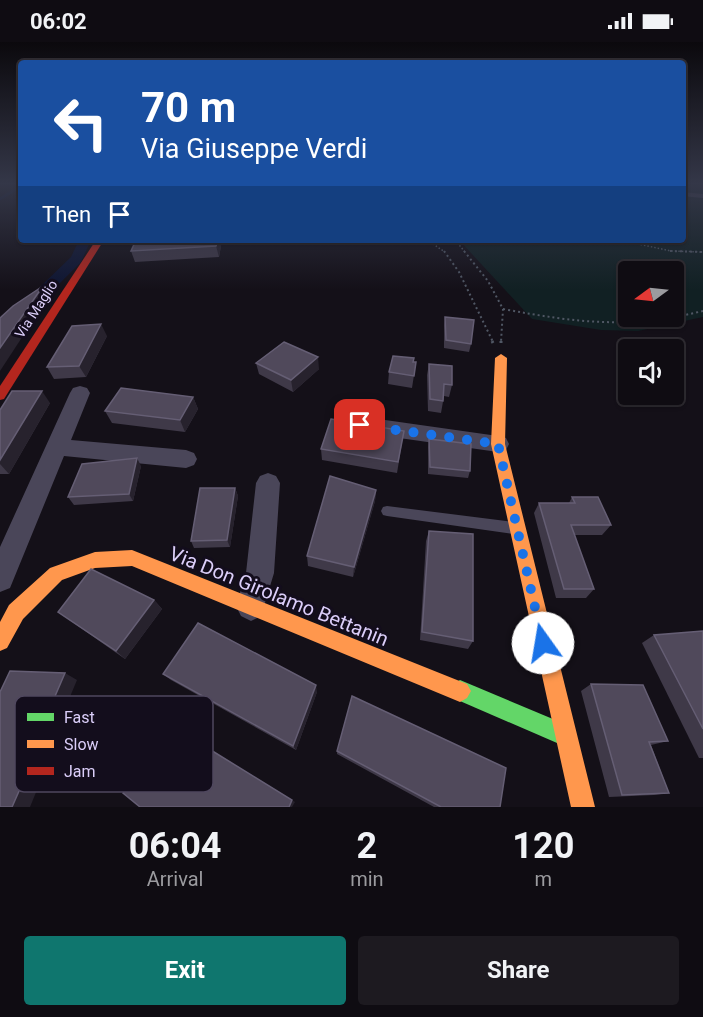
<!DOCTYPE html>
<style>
body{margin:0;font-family:Roboto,sans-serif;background:#1d1a20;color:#f1f3f6;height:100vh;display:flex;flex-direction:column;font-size:22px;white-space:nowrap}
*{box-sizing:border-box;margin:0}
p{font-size:20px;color:#9b9b9f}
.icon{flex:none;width:33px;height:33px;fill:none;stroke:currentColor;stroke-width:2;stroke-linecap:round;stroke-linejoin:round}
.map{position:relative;height:765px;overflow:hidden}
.panel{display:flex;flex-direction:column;background:#0f0c12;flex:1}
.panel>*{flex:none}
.banner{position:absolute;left:18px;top:18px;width:668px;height:183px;border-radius:6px;box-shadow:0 2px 4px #0004,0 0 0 2px #2f2c32;background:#1a4fa0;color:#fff;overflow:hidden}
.needle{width:39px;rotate:255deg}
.fabs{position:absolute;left:618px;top:219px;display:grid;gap:12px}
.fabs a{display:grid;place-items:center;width:66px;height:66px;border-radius:6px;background:#0f0c12;box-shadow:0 2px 4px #0004,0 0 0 2px #2f2c32;font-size:30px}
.pin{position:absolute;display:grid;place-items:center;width:51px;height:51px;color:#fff;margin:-26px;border-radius:12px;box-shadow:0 3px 9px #0006}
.me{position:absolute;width:66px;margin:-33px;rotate:347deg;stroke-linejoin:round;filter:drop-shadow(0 0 4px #0008)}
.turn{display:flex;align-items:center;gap:21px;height:126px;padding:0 24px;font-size:27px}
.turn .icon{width:78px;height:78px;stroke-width:2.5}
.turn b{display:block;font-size:42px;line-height:51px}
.then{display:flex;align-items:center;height:57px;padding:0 24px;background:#0003;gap:12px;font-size:22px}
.eta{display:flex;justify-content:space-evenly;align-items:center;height:102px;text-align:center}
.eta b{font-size:36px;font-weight:700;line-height:42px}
.cta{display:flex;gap:12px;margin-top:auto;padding:12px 24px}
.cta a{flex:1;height:69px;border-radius:6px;background:#0f766e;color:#fff;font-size:24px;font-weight:700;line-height:69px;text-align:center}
.cta a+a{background:#1d1a20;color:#f1f3f6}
.status{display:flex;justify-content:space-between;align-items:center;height:42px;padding:0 30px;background:#0f0c12;direction:ltr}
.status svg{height:16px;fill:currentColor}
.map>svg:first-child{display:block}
.green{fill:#112023;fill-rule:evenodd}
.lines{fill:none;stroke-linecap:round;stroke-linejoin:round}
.stream{stroke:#0e1532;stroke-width:3}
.canal{fill:#0e1532;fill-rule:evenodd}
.path-far2{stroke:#505764;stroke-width:1.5;stroke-dasharray:1.5 2;stroke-linecap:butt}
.path-far1{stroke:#505764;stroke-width:2;stroke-dasharray:2 3;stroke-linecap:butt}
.path{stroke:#505764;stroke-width:3;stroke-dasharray:3 4.5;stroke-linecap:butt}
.lane{fill:#4a4659;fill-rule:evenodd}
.street{fill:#4a4659;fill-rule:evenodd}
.fast{fill:#63d668;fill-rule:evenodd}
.slow{fill:#ff974d;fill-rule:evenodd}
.jam{fill:#b3261e;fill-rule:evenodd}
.wall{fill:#3f3948}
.shaded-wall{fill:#27222d}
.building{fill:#50495b;stroke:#655e74;stroke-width:1.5}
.route{stroke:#1a73e8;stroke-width:10;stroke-dasharray:0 18}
.labels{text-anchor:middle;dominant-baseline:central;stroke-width:6;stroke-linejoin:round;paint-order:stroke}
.far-street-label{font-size:14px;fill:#dbcef9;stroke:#130d1c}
.near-street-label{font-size:20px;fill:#dbcef9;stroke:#130d1c}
.key{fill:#130d1c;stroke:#4f475e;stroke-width:1.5}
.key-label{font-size:16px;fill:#dbcef9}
</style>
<div class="status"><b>06:02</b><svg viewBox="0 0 49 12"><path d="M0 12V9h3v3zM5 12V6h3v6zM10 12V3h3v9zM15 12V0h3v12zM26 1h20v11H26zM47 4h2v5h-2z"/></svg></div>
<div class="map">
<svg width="703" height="765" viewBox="0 0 703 765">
<rect width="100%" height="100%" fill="#141018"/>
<path class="green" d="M683,141H703V275L638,289L601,288L532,277L459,198H682ZM628,230H674V274H628Z"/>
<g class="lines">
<polyline class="stream" points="0,157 21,144"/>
<polygon class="canal" points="79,198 91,198 81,220 49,252 39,252 37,249 39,246 71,215"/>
<g class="path-far2">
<polyline points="427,198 445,210"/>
<polyline points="455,198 465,210"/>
<polyline points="620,198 671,209 703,210"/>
</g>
<g class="path-far1">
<polyline points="444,209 459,230 493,300"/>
<polyline points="464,209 488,239 503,267 501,300"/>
<polyline points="670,209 703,210"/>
<path d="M503,267C579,281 627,287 703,269"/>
</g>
<g class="path">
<polyline points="492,299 493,301"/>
<polyline points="501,301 501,299"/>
</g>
<g class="lane">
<polygon points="682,150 703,152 703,156 682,154"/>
<polygon points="387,464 514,480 519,482 520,486 519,490 514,492 387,474 383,473 381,469 383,465"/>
</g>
<g class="street">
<polygon points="80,344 87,346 90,351 71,398 186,408 194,411 197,417 194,423 186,426 64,414 10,546 0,550 0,505 70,351 73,346"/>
<polygon points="371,376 498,394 506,396 509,402 506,408 498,410 371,392 364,389 360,384 364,379"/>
<polygon points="268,431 276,434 280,441 274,531 261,574 251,579 241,574 236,564 246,531 256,441 260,434"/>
</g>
<polygon class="fast" points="460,638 572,685 575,693 572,701 564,704 453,656 449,649 453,642"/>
<g class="slow">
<polygon points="501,312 507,316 505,402 595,765 571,765 491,402 495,316"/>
<polygon points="132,508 467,642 471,649 467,656 460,660 132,524 95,526 62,538 23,577 7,606 0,609 0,580 9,563 50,526 95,510"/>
</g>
<polygon class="jam" points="96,198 104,198 4,357 0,358 0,344"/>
</g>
<g class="wall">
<polygon points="222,198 219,215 135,220 131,209"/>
<polygon points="445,275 471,302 469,310 444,306 444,283"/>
<polygon points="107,294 86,335 54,337 47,325"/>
<polygon points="413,320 416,320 412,346 388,342 389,330"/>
<polygon points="256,321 319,327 293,350 259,332"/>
<polygon points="429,322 452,343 449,355 444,354 441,371 428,369 427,333"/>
<polygon points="193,355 198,367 185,390 112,381 105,369"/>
<polygon points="50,361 9,432 0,432 0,368"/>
<polygon points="404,389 397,431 322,418 321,407"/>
<polygon points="429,397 470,429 468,436 428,432 428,405"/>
<polygon points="141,424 133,459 74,463 68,455"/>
<polygon points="235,446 238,454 230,505 194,506 191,499"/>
<polygon points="376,448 375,459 353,535 308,524 307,514"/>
<polygon points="572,455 611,483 602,493 574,493 594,547 586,556 556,556 534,471 539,461 569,461"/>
<polygon points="429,489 473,599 468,607 420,598 426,499"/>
<polygon points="154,558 162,567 125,617 58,570"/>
<polygon points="703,589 703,716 699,716 642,601 654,593"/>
<polygon points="163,632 317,650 296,708 171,638"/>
<polygon points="591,642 668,699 651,703 669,751 654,753 609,755 581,649"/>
<polygon points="337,709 500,765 434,765 337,712"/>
</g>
<g class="shaded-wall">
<polygon points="218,198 222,198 219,215 216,204"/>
<polygon points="43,244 49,254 0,329 0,306"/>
<polygon points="101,282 107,294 86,335 79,324"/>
<polygon points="318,315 319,327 293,350 291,338"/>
<polygon points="42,349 50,361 9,432 0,422 0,418"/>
<polygon points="193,355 198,367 185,390 180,378"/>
<polygon points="137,416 141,424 133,459 129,452"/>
<polygon points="235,446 238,454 230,505 227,498"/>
<polygon points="376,448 375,459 353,535 354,525"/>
<polygon points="154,558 162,567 125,617 116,609"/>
<polygon points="65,631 77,638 51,700 39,743 30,765 12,765 37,696"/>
<polygon points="316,643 317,650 296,708 293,704"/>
<polygon points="214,710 295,760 292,765 289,765"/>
</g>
<g class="building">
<polygon points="136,198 218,198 216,204 131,209"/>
<polygon points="43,244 0,306 0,276 13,264"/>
<polygon points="445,275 474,278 471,302 446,298"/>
<polygon points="101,282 79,324 47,325 72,284"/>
<polygon points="284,300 318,315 291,338 256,321"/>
<polygon points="393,314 414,316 413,320 416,320 414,334 389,330"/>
<polygon points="429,322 452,324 452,343 444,342 443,359 430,357"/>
<polygon points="121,346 193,355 180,378 105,369"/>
<polygon points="12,349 42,349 0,418 0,368"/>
<polygon points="331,377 404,389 398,420 321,407"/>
<polygon points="429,397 471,402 470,429 430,425"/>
<polygon points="137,416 129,452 68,455 82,422"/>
<polygon points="330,434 376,448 354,525 307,514"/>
<polygon points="200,446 235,446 227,498 191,499"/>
<polygon points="572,455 598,455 611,483 571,483 594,547 564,547 539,461 575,461"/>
<polygon points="429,489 473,492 473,599 422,590"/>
<polygon points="91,527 154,558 116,609 58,570"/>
<polygon points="198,581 316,643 293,704 163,632"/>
<polygon points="703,589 703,687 654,593"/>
<polygon points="10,629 65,631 37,696 23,740 12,765 0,765 0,650"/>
<polygon points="591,642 643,643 668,699 649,700 669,751 622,753"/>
<polygon points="352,654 506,726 500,765 441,765 337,709"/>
<polygon points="164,684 214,710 292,758 289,765 140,765 123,751"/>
</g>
<linearGradient id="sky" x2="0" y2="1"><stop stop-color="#0b090d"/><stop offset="0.57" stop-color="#343748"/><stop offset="1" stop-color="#343748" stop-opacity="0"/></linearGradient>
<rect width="703" height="248" fill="url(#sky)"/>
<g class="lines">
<polyline class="route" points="360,383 498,402 543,601"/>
</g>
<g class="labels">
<g class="far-street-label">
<text transform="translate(36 267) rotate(-57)">Via Maglio</text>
</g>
<g class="near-street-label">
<text transform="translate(279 554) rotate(22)">Via Don Girolamo Bettanin</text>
</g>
</g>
<rect x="15" y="654" width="198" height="96" rx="9" class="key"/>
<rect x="27" y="671" width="27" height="8" fill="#63d668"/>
<rect x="27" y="698" width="27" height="8" fill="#ff974d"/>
<rect x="27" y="725" width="27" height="8" fill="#b3261e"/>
<g class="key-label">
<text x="64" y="681">Fast</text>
<text x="64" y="708">Slow</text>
<text x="64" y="735">Jam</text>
</g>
</svg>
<div class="fabs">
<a><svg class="needle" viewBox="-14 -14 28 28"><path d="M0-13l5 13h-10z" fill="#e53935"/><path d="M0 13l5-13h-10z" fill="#9b9b9f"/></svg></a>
<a><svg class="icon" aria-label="sound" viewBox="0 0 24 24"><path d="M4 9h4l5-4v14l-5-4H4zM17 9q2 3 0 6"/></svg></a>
</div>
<div class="pin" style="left:360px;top:383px;background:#d93025"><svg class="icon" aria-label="arrive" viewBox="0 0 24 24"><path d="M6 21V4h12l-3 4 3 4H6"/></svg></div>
<svg class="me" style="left:543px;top:601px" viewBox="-20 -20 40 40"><circle r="19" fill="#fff"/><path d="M0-13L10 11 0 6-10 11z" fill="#1a73e8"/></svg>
<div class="banner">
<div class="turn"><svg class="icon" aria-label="left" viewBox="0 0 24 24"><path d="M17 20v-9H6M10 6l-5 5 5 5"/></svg><div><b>70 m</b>Via Giuseppe Verdi</div></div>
<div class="then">Then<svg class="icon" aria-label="arrive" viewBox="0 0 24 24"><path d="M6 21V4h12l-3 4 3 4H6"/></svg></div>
</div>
</div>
<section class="panel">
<div class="eta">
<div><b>06:04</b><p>Arrival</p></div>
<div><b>2</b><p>min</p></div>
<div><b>120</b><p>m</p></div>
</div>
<div class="cta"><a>Exit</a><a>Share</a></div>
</section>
